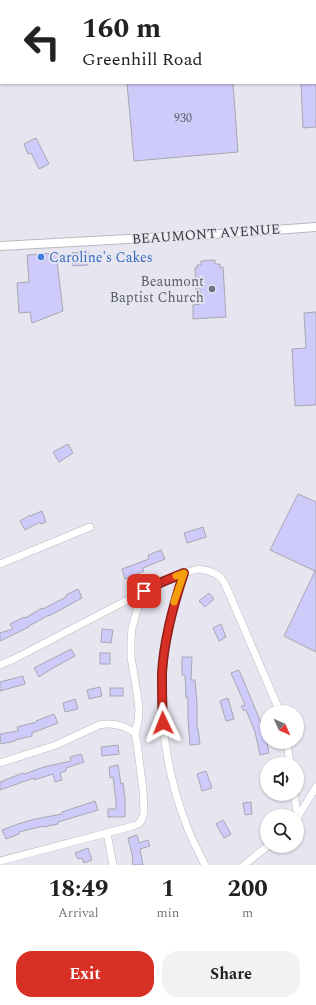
<!DOCTYPE html>
<style>
body{margin:0;font-family:Spectral,serif;background:#f2f2f2;color:#222;height:100vh;display:flex;flex-direction:column;font-size:15px;white-space:nowrap}
*{box-sizing:border-box;margin:0}
p{font-size:13px;color:#767676}
.icon{flex:none;width:22px;height:22px;fill:none;stroke:currentColor;stroke-width:2;stroke-linecap:round;stroke-linejoin:round}
.map{position:relative;height:865px;overflow:hidden}
.details{display:flex;flex-direction:column;background:#fff;flex:1}
.details>*{flex:none}
.guide{position:absolute;left:0px;top:0px;width:316px;height:84px;box-shadow:0 1px 3px #0004;background:#fff;color:#222;overflow:hidden}
.needle{width:26px;rotate:135deg}
.buttons{position:absolute;left:260px;top:705px;display:grid;gap:8px}
.buttons a{display:grid;place-items:center;width:44px;height:44px;border-radius:50%;background:#fff;box-shadow:0 1px 3px #0004;font-size:20px}
.pin{position:absolute;display:grid;place-items:center;width:34px;height:34px;color:#fff;margin:-17px;border-radius:8px;box-shadow:0 2px 6px #0006}
.me{position:absolute;width:44px;margin:-22px;rotate:358deg;stroke-linejoin:round;filter:drop-shadow(0 0 3px #0008)}
.turn{display:flex;align-items:center;gap:14px;height:84px;padding:0 16px;font-size:18px}
.turn .icon{width:52px;height:52px;stroke-width:2.5}
.turn b{display:block;font-size:28px;line-height:34px}
.eta{display:flex;justify-content:space-evenly;align-items:center;height:68px;text-align:center}
.eta b{font-size:24px;font-weight:700;line-height:28px}
.button{display:flex;gap:8px;margin-top:auto;padding:8px 16px}
.button a{flex:1;height:46px;border-radius:16px;background:#d93025;color:#fff;font-size:16px;font-weight:700;line-height:46px;text-align:center}
.button a+a{background:#f2f2f2;color:#222}
.map>svg:first-child{display:block}
.building{fill:#cecafa;stroke:#a8a7b1}
.lines{fill:none;stroke-linecap:round;stroke-linejoin:round}
.minor-casing{stroke:#bab9c2;stroke-width:8}
.tertiary-casing{stroke:#bab9c2;stroke-width:10}
.minor{stroke:#fff;stroke-width:7}
.tertiary{stroke:#fff;stroke-width:8}
.route-casing{stroke:#8d1f18;stroke-width:10}
.route{stroke:#d93025;stroke-width:7}
.slow{stroke:#f59e0b;stroke-width:7}
.shop-dot{fill:#3f7fe0;stroke:#e7e6f0;stroke-width:1.5}
.worship-dot{fill:#6b7280;stroke:#e7e6f0;stroke-width:1.5}
.labels{text-anchor:middle;dominant-baseline:central;stroke-width:3.5;stroke-linejoin:round;paint-order:stroke}
.number-label{font-size:12px;fill:#60606e}
.street-label{font-size:14px;fill:#3c3c40;stroke:#e7e6f0}
.shop-label{font-size:14px;fill:#366cbe;stroke:#e7e6f0;text-anchor:start}
.worship-label{font-size:14px;fill:#5b616d;stroke:#e7e6f0;text-anchor:end}
</style>
<div class="map">
<svg width="316" height="865" viewBox="0 0 316 865">
<rect width="100%" height="100%" fill="#e7e6f0"/>
<g class="building">
<polygon points="127,83 233,83 238,152 134,161"/>
<polygon points="301,83 316,83 316,127 303,128"/>
<polygon points="36,138 49,164 39,169 31,153 28,154 24,144"/>
<polygon points="88,252 88,265 73,266 72,253"/>
<polygon points="56,253 63,311 32,323 30,312 19,313 17,283 29,282 27,255"/>
<polygon points="215,260 215,264 220,264 220,268 223,267 226,317 193,319 193,305 201,304 200,289 196,290 195,268 197,268 197,265 201,265 201,261"/>
<polygon points="316,312 316,405 295,406 292,349 306,348 304,313"/>
<polygon points="68,444 73,453 59,462 53,452"/>
<polygon points="298,494 316,502 316,652 284,636 315,571 270,550"/>
<polygon points="42,511 46,522 41,524 40,522 25,530 20,521 30,515 30,516"/>
<polygon points="203,527 206,537 187,543 184,533"/>
<polygon points="161,550 165,559 143,568 144,571 125,579 122,569 149,559 148,555"/>
<polygon points="78,589 82,598 49,616 49,615 29,626 29,627 0,641 0,633 13,629 10,624 24,617 25,618 42,608 43,609 66,597 66,595"/>
<polygon points="209,593 214,599 205,607 199,601"/>
<polygon points="221,624 226,637 219,641 213,628"/>
<polygon points="102,629 113,630 111,643 101,642"/>
<polygon points="71,649 75,656 53,668 39,677 34,668"/>
<rect x="100" y="653" width="10" height="11"/>
<polygon points="182,657 192,657 191,680 195,680 197,703 197,729 198,729 200,744 190,745 188,719 188,698 186,698 185,675 182,675"/>
<polygon points="239,670 265,732 269,753 260,755 255,732 246,710 244,711 241,706 245,705 231,673"/>
<polygon points="23,676 25,684 0,691 0,682"/>
<polygon points="100,687 102,696 89,699 87,690"/>
<rect x="110" y="688" width="13" height="8"/>
<polygon points="228,698 234,719 226,721 220,701"/>
<polygon points="75,699 78,709 65,712 63,703"/>
<polygon points="54,714 58,723 32,733 32,736 15,740 15,741 1,744 0,734 18,731 17,727 37,722 36,721"/>
<polygon points="118,745 119,754 102,756 101,747"/>
<polygon points="81,754 84,762 66,768 66,771 60,773 62,780 55,782 53,774 34,780 34,778 0,790 0,782 23,773 24,774 44,767 71,761 70,757"/>
<polygon points="118,765 121,784 123,783 125,799 125,817 108,817 108,809 116,809 116,801 113,777 110,778 109,767"/>
<polygon points="206,771 212,788 202,791 197,774"/>
<polygon points="95,801 98,810 58,822 58,824 43,827 43,826 19,832 19,834 6,839 2,830 18,824 35,819 62,814 62,812"/>
<polygon points="251,802 252,814 245,815 243,803"/>
<polygon points="223,820 231,834 224,838 216,824"/>
<polygon points="137,835 139,843 148,840 150,846 140,849 143,865 133,865 132,858 133,858 128,838"/>
<polygon points="88,848 92,860 84,863 82,858 78,859 75,853"/>
</g>
<g class="lines">
<g class="minor-casing">
<g id="minor">
<polyline points="0,564 90,527"/>
<path d="M184,573C178,589 173,606 169,623C156,689 161,758 185,821C190,836 198,851 205,865"/>
<polyline points="0,665 16,658 162,582 184,573 198,569 209,571 216,574 221,578 225,584 280,712"/>
<polyline points="287,742 290,764"/>
<path d="M0,763L56,745L99,725C113,722 124,725 135,733"/>
<polyline points="294,794 298,818"/>
<polyline points="297,818 316,787"/>
<polyline points="107,833 113,865"/>
<polyline points="0,861 133,826 138,824 141,821 143,816 144,812 143,790 137,743 135,733 138,722 139,709 137,693 131,657 131,639 132,628 135,617 141,598 142,593"/>
<polyline points="244,865 268,846"/>
</g>
</g>
<g class="tertiary-casing">
<polyline id="tertiary" points="0,246 219,234 316,227"/>
</g>
<use href="#minor" class="minor"/>
<use href="#tertiary" class="tertiary"/>
</g>
<g class="lines">
<g class="route-casing">
<path id="route" d="M144,591L162,582L184,573C173,606 164,639 162,673C162,690 162,706 163,723"/>
</g>
<use href="#route" class="route"/>
<polyline class="slow" points="174,602 184,573 176,576"/>
</g>
<circle class="shop-dot" cx="41" cy="257" r="4"/>
<circle class="worship-dot" cx="212" cy="289" r="4"/>
<g class="labels">
<g class="number-label">
<text x="183" y="118">930</text>
</g>
<g class="street-label">
<text transform="translate(206 234) rotate(-4)">BEAUMONT AVENUE</text>
</g>
<g class="shop-label">
<text x="49" y="257">Caroline's Cakes</text>
</g>
<g class="worship-label">
<text x="204" y="281">Beaumont<tspan x="204" dy="16">Baptist Church</tspan></text>
</g>
</g>
</svg>
<div class="buttons">
<a><svg class="needle" viewBox="-14 -14 28 28"><path d="M0-13l5 13h-10z" fill="#e53935"/><path d="M0 13l5-13h-10z" fill="#767676"/></svg></a>
<a><svg class="icon" aria-label="sound" viewBox="0 0 24 24"><path d="M4 9h4l5-4v14l-5-4H4zM17 9q2 3 0 6"/></svg></a>
<a><svg class="icon" aria-label="search" viewBox="0 0 24 24"><circle cx="10" cy="10" r="6"/><path d="M15 15l6 6"/></svg></a>
</div>
<div class="pin" style="left:144px;top:591px;background:#d93025"><svg class="icon" aria-label="arrive" viewBox="0 0 24 24"><path d="M6 21V4h12l-3 4 3 4H6"/></svg></div>
<svg class="me" style="left:163px;top:723px" viewBox="-20 -20 40 40"><path d="M0-17L14 15 0 8-14 15z" fill="#d93025" stroke="#fff" stroke-width="4"/></svg>
<div class="guide">
<div class="turn"><svg class="icon" aria-label="left" viewBox="0 0 24 24"><path d="M17 20v-9H6M10 6l-5 5 5 5"/></svg><div><b>160 m</b>Greenhill Road</div></div>
</div>
</div>
<section class="details">
<div class="eta">
<div><b>18:49</b><p>Arrival</p></div>
<div><b>1</b><p>min</p></div>
<div><b>200</b><p>m</p></div>
</div>
<div class="button"><a>Exit</a><a>Share</a></div>
</section>
